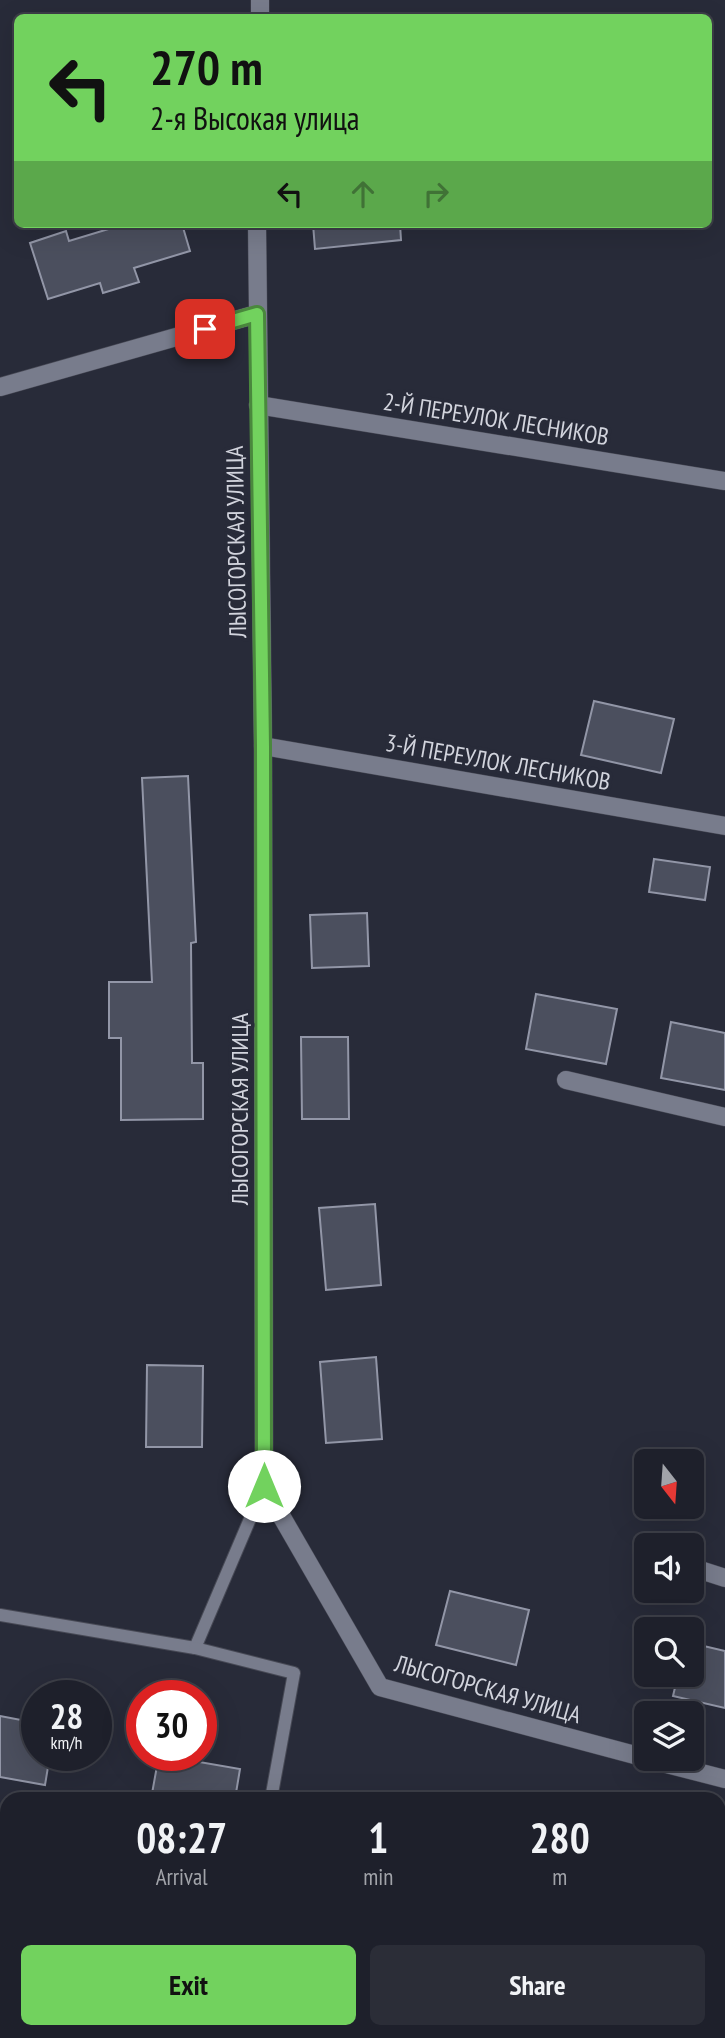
<!DOCTYPE html>
<meta charset="utf-8">
<style>
body{margin:0;font-family:"PT Sans Narrow",sans-serif;background:#2b2d37;color:#f1f3f6;height:100vh;display:flex;flex-direction:column;font-size:26px;white-space:nowrap}
*{box-sizing:border-box;margin:0}
p{font-size:23px;color:#a1a3a9}
.icon{flex:none;width:38px;height:38px;fill:none;stroke:currentColor;stroke-width:2;stroke-linecap:round;stroke-linejoin:round}
.map{position:relative;flex:1;overflow:hidden}
.drawer{position:absolute;left:0px;top:1792px;width:726px;height:247px;display:flex;flex-direction:column;background:#1e202b;border-radius:21px 21px 0 0;box-shadow:0 7px 28px #0002,0 0 0 2px #3c3e47}
.drawer>*{flex:none}
.guide{position:absolute;left:14px;top:14px;width:698px;height:214px;border-radius:10px;box-shadow:0 7px 28px #0002,0 0 0 2px #3c3e47;background:#72d25e;color:#111;overflow:hidden}
.needle{width:46px;rotate:163deg}
.buttons{position:absolute;left:634px;top:1449px;display:grid;gap:14px}
.buttons a{display:grid;place-items:center;width:70px;height:70px;border-radius:10px;background:#1e202b;box-shadow:0 7px 28px #0002,0 0 0 2px #3c3e47;font-size:35px}
.speed{position:absolute;left:21px;top:1680px;display:flex;gap:14px;font-size:35px;font-weight:700;text-align:center}
.speed>*{display:grid;place-content:center;width:91px;height:91px;border-radius:50%;background:#1e202b;box-shadow:0 7px 28px #0002,0 0 0 2px #3c3e47;line-height:1}
.speed small{font-size:18px;font-weight:400}
.speed .limit{border:10px solid #d22;background:#fff;color:#111}
.pin{position:absolute;display:grid;place-items:center;width:60px;height:60px;color:#fff;margin:-30px;border-radius:14px;box-shadow:0 4px 10px #0006}
.me{position:absolute;width:77px;margin:-38px;rotate:0deg;stroke-linejoin:round;filter:drop-shadow(0 0 5px #0008)}
.turn{display:flex;align-items:center;gap:24px;height:147px;padding:0 21px;font-size:32px}
.turn .icon{width:91px;height:91px;stroke-width:2.5}
.turn b{display:block;font-size:49px;line-height:60px}
.lanes{display:flex;align-items:center;height:66px;padding:0 21px;background:#0003;justify-content:center;gap:35px;direction:ltr}
.lanes .off{opacity:.35}
.eta{display:flex;justify-content:space-evenly;align-items:center;height:119px;text-align:center}
.eta b{font-size:42px;font-weight:700;line-height:49px}
.button{display:flex;gap:14px;margin-top:auto;padding:14px 21px}
.button a{flex:1;height:80px;border-radius:10px;background:#72d25e;color:#111;font-size:28px;font-weight:700;line-height:80px;text-align:center}
.button a+a{background:#2b2d37;color:#f1f3f6}
.map>svg:first-child{display:block}
.building{fill:#4b4f5e;stroke:#9296a7;stroke-width:2}
.lines{fill:none;stroke-linecap:round;stroke-linejoin:round}
.lane-casing{stroke:#474955;stroke-width:14}
.street-casing{stroke:#474955;stroke-width:19}
.lane{stroke:#787c8c;stroke-width:12}
.street{stroke:#787c8c;stroke-width:18}
.route-casing{stroke:#4a883d;stroke-width:18}
.route{stroke:#72d25e;stroke-width:12}
.labels{text-anchor:middle;dominant-baseline:central;stroke-width:7;stroke-linejoin:round;paint-order:stroke}
.street-label{font-size:24px;fill:#d2d4dd;stroke:#282b39}
</style>
<div class="map">
<svg width="725" height="2038" viewBox="0 0 725 2038">
<rect width="100%" height="100%" fill="#282b39"/>
<g class="building">
<polygon points="125,224 182,224 190,251 134,268 139,282 103,293 100,283 48,299 30,243 66,231 69,241"/>
<polygon points="313,224 400,224 401,240 315,249"/>
<polygon points="594,701 674,719 661,773 581,755"/>
<polygon points="188,776 196,942 191,943 192,1063 203,1063 203,1119 121,1120 121,1038 109,1038 109,982 152,982 142,778"/>
<polygon points="654,859 710,867 705,900 649,892"/>
<polygon points="367,913 369,966 312,968 310,915"/>
<polygon points="536,994 617,1009 606,1064 526,1049"/>
<polygon points="671,1022 725,1033 725,1090 661,1078"/>
<polygon points="301,1037 348,1037 349,1119 302,1119"/>
<polygon points="375,1204 381,1285 326,1290 319,1208"/>
<polygon points="376,1357 382,1439 326,1443 320,1362"/>
<polygon points="147,1365 203,1366 202,1447 146,1447"/>
<polygon points="450,1591 529,1610 516,1665 436,1645"/>
<polygon points="691,1643 725,1651 725,1708 673,1696 678,1675 691,1675"/>
<polygon points="0,1716 37,1723 37,1755 50,1755 45,1785 0,1777"/>
<polygon points="159,1755 240,1769 235,1799 151,1799"/>
</g>
<g class="lines">
<g class="lane-casing">
<g id="lane">
<polyline points="0,1615 195,1648 264,1486"/>
<polyline points="195,1648 294,1673 271,1799"/>
<polyline points="719,1971 725,1972"/>
</g>
</g>
<g class="street-casing">
<g id="street">
<polyline points="260,18 260,0"/>
<polyline points="257,224 263,746 264,1486 380,1687 646,1758"/>
<polyline points="0,387 257,314"/>
<polyline points="258,405 725,481"/>
<polyline points="263,746 725,826"/>
<polyline points="566,1080 725,1117"/>
<polyline points="691,1567 725,1578"/>
<polyline points="647,1759 725,1779"/>
</g>
</g>
<use href="#lane" class="lane"/>
<use href="#street" class="street"/>
</g>
<g class="lines">
<g class="route-casing">
<polyline id="route" points="205,329 257,314 263,746 264,1486"/>
</g>
<use href="#route" class="route"/>
</g>
<g class="labels">
<g class="street-label">
<text transform="translate(496 419) rotate(9)">2-Й ПЕРЕУЛОК ЛЕСНИКОВ</text>
<text transform="translate(236 542) rotate(-91)">ЛЫСОГОРСКАЯ УЛИЦА</text>
<text transform="translate(498 762) rotate(10)">3-Й ПЕРЕУЛОК ЛЕСНИКОВ</text>
<text transform="translate(239 1109) rotate(-90)">ЛЫСОГОРСКАЯ УЛИЦА</text>
<text transform="translate(488 1689) rotate(16)">ЛЫСОГОРСКАЯ УЛИЦА</text>
</g>
</g>
</svg>
<div class="buttons">
<a><svg class="needle" viewBox="-14 -14 28 28"><path d="M0-13l5 13h-10z" fill="#e53935"/><path d="M0 13l5-13h-10z" fill="#a1a3a9"/></svg></a>
<a><svg class="icon" aria-label="sound" viewBox="0 0 24 24"><path d="M4 9h4l5-4v14l-5-4H4zM17 9q2 3 0 6"/></svg></a>
<a><svg class="icon" aria-label="search" viewBox="0 0 24 24"><circle cx="10" cy="10" r="6"/><path d="M15 15l6 6"/></svg></a>
<a><svg class="icon" aria-label="layers" viewBox="0 0 24 24"><path d="M12 4l9 5-9 5-9-5zM3 14l9 5 9-5"/></svg></a>
</div>
<div class="speed"><div>28<small>km/h</small></div><div class="limit">30</div></div>
<div class="pin" style="left:205px;top:329px;background:#d93025"><svg class="icon" aria-label="arrive" viewBox="0 0 24 24"><path d="M6 21V4h12l-3 4 3 4H6"/></svg></div>
<svg class="me" style="left:264px;top:1486px" viewBox="-20 -20 40 40"><circle r="19" fill="#fff"/><path d="M0-13L10 11 0 6-10 11z" fill="#72d25e"/></svg>
<div class="guide">
<div class="turn"><svg class="icon" aria-label="left" viewBox="0 0 24 24"><path d="M17 20v-9H6M10 6l-5 5 5 5"/></svg><div><b>270 m</b>2-я Высокая улица</div></div>
<div class="lanes"><svg class="icon" aria-label="left" viewBox="0 0 24 24"><path d="M17 20v-9H6M10 6l-5 5 5 5"/></svg><svg class="icon off" aria-label="ahead" viewBox="0 0 24 24"><path d="M12 20V5M6 11l6-6 6 6"/></svg><svg class="icon off" aria-label="right" viewBox="0 0 24 24"><path d="M7 20v-9h11M14 6l5 5-5 5"/></svg></div>
</div>
<section class="drawer">
<div class="eta">
<div><b>08:27</b><p>Arrival</p></div>
<div><b>1</b><p>min</p></div>
<div><b>280</b><p>m</p></div>
</div>
<div class="button"><a>Exit</a><a>Share</a></div>
</section>
</div>
